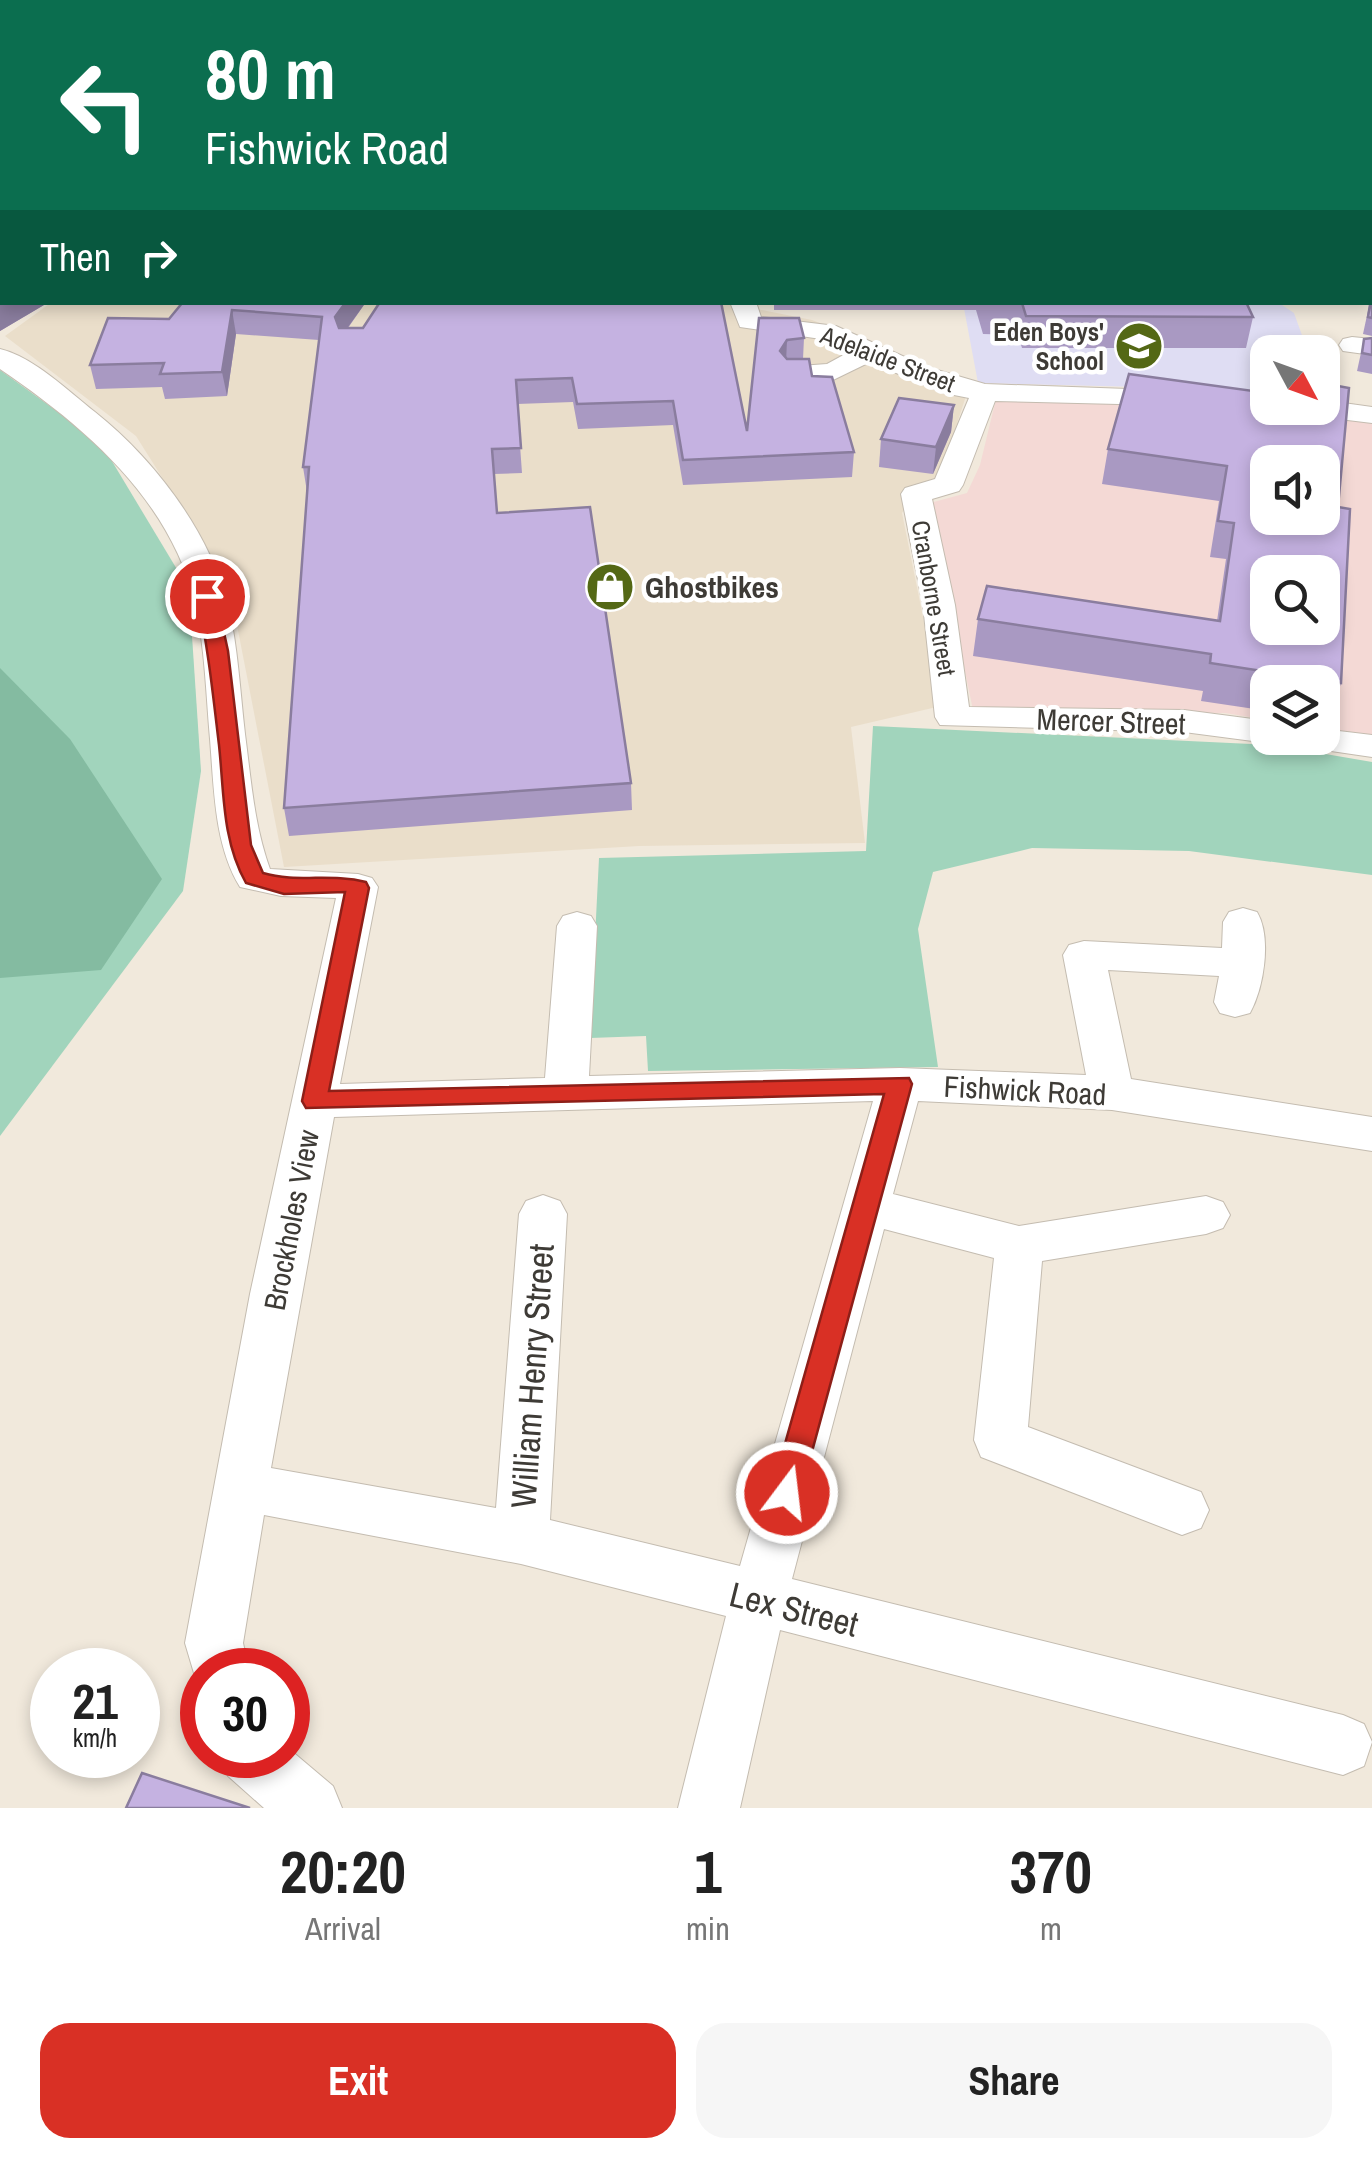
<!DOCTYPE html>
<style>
body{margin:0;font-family:"Archivo Narrow",sans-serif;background:#f6f6f6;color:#222;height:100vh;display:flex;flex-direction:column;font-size:38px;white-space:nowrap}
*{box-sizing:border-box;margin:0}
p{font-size:32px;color:#767676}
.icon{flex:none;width:55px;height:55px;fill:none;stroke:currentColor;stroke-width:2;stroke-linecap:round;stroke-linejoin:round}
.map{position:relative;height:1808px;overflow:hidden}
.details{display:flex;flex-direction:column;background:#fff;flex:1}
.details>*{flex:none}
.guide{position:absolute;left:0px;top:0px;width:1372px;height:305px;box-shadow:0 5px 15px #0003;background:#0b6e4f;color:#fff;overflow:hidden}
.needle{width:65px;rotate:131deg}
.tools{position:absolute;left:1250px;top:335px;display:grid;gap:20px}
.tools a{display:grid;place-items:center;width:90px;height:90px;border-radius:20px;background:#fff;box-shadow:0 5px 15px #0003;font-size:50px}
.speed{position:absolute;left:30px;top:1648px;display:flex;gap:20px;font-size:50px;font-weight:700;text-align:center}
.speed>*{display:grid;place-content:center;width:130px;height:130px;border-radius:50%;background:#fff;box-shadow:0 5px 15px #0003;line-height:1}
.speed small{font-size:25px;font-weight:400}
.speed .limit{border:15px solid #d22;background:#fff;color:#111}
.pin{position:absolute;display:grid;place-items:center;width:85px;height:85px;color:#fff;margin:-42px;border:5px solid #fff;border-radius:50%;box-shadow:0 2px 10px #0007}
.me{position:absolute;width:110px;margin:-55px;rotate:15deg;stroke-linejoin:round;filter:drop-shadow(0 0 8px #0008)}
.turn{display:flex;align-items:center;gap:35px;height:210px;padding:0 40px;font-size:45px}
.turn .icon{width:130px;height:130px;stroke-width:2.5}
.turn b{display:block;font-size:70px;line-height:85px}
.then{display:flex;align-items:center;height:95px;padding:0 40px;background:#0003;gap:20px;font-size:38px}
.eta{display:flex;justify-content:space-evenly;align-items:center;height:170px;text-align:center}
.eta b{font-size:60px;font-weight:700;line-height:70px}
.cta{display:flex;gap:20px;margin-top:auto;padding:20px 40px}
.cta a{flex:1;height:115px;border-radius:30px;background:#d93025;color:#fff;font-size:40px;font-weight:700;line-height:115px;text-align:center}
.cta a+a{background:#f6f6f6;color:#222}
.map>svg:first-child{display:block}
.commercial{fill:#f4d9d5;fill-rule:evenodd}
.built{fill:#eadeca}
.education{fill:#dfddf3}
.green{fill:#a1d4bc}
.forest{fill:#84bba1}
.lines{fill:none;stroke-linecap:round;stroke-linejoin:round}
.minor-casing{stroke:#c4bcb0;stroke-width:2}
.highway-casing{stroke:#c4bcb0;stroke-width:3}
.minor{fill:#fff;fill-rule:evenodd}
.highway{fill:#fff;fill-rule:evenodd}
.wall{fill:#a999c2}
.shaded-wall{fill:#8a7d9e}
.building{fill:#c5b2e1;stroke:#8a7d9e;stroke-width:2.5;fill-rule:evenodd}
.route{fill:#d93025;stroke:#8d1f18;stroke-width:2.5}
.labels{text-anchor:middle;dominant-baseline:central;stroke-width:9;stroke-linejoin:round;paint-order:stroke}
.far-poi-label{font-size:25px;font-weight:bold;fill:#3e3b36;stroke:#fff;text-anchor:end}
.far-street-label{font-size:25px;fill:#3e3b36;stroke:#fff}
.poi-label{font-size:30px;font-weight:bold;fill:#3e3b36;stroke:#fff;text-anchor:start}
.street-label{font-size:30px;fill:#3e3b36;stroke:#fff}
.near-street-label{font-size:35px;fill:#3e3b36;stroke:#fff}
</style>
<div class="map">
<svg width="1372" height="1808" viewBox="0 0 1372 1808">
<rect width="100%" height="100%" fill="#f1e9dc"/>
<path class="commercial" d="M996,399L1297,409L1372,419V737L1323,729L1322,682H1268L1267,720L1225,713L973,710L930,503L967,493L980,465ZM1268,462H1322V518H1268ZM1268,572H1322V628H1268Z"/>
<polygon class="built" points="52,302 721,302 812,320 872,343 966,396 938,482 916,494 902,513 941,706 851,727 865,843 639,846 284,867 229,584 136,436 5,336"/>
<polygon class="education" points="963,303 1279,303 1294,313 1308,352 1268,352 1267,390 978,383"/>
<g class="green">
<polygon points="0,370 101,443 181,576 191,621 201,771 183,891 0,1136"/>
<polygon points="873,726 1273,745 1372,762 1372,875 1189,851 1032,848 933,872 918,929 938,1067 648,1071 646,1036 590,1038 599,858 866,851"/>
</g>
<polygon class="forest" points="0,668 70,739 162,879 101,970 0,978"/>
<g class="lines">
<g class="minor-casing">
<g id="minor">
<polygon points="1148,0 1167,0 1168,2 1150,2"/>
<polygon points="730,302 756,302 761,317 836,326 927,367 985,384 1268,394 1268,408 1278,408 995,401 963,485 959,491 932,499 955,605 969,707 1184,710 1268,721 1268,738 1281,740 1268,743 1184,732 940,725 935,717 923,605 901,494 905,488 935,479 969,398 944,393 870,362 833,380 786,379 782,373 786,367 827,364 849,352 821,339 740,327"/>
<polygon points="1352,337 1372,339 1372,355 1343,351 1339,345 1343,339"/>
<path d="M0,349C34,357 68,391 95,412C154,459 209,531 228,605C238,647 240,691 245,734C251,779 254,825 270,869L358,874L372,878L378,887L340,1084L545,1078L557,926L563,916L577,912L591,916L597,926L589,1076L900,1068L1086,1075L1063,955L1069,945L1084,941L1222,948L1223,922L1229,912L1243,908L1257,912C1272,937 1264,988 1250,1013L1235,1017L1220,1013L1214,1002L1219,976L1108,970L1131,1079L1372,1117V1151L1112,1110L918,1101L893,1194L1019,1226L1206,1196L1223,1202L1230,1215L1223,1228L1206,1234L1042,1261L1028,1427L1201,1492L1209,1510L1201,1528L1182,1535L981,1457L974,1440L994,1258L884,1229L792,1579L1343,1715L1364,1724L1372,1742L1364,1766L1343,1775L780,1630L740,1808H678L726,1616L521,1564L264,1515L243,1643L249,1670H202L199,1690L185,1643L250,1294L336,898L281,896L240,887C214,845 214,787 210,739C206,694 205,647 195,603C170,499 84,426 0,369ZM873,1101L740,1566L550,1520L567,1214L560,1201L543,1195L526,1201L519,1214L496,1508L271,1468L334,1117Z"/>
<polygon points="1322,400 1372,407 1372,423 1315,416 1301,408 1322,408"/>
<polygon points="1322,729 1372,735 1372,757 1297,746 1292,738 1322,738"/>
<polygon points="288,1748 333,1786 342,1808 264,1808 228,1776 219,1755 288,1755"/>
</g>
</g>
<g class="highway-casing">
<rect id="highway" x="1370" y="212" width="2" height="20"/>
</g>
<use href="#minor" class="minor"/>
<use href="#highway" class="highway"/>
</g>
<g class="wall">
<polygon points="0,0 495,0 495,2 2,2 2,302 49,302 0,331"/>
<rect x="1370" y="11" width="2" height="51"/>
<rect x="1370" y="92" width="2" height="108"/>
<polygon points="1372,292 1372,336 1363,334"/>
<polygon points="183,302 366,302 348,328 363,328 721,302 747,431 759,318 804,338 803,359 854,452 852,477 683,485 673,425 578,429 573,402 517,404 522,473 494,474 497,513 631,783 632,810 289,836 284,808 307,492 303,467 319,340 236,334 227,396 165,399 162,387 96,389 90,365 169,319"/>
<polygon points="774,302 1246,302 1253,317 1246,348 1022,348 1018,335 983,334 976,310 774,310"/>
<polygon points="1372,338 1372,374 1357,371 1364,339"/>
<polygon points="1129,374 1338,507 1341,683 1330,722 1322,720 1322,682 1268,682 1268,711 1201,701 1203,691 973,656 978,619 1217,621 1226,559 1210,557 1219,501 1102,484 1108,449"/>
<polygon points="954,405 951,432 933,474 879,467 881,439"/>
</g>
<g class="shaded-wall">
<polygon points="3,302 49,302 0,331 0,304"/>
<polygon points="346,302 366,302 338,341 335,317"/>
<polygon points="232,310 236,334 227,396 222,372"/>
<polygon points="787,340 786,363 780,351"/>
<polygon points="954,405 951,432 933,474 936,447"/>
</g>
<g class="building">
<polygon points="0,0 492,0 426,1 425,2 2,2 3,302 0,304"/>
<polygon points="727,0 1112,0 1113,2 727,2"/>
<rect x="1370" y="11" width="2" height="32"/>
<rect x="1370" y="92" width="2" height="84"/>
<polygon points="1372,293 1372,318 1368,317"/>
<polygon points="183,302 346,302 335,317 339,328 363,328 380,302 721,302 747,431 759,318 799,318 804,338 787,340 780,351 787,359 809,359 812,376 832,377 854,452 683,460 673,401 577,404 572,378 516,380 521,448 492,449 497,513 590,507 631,783 284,808 309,467 303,467 322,317 232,310 222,372 160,374 164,363 90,365 108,318 169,319"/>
<polygon points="986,302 1246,302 1253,317 1026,316 1022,303"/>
<polygon points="1372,338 1372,355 1362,353 1364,339"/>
<path d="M1129,374L1268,393V408H1322V383L1349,388L1338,507L1350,509L1341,683L1210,663L1211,654L978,619L987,586L1220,621L1234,523L1218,521L1227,466L1108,449ZM1268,462H1322V518H1268ZM1268,572H1322V628H1268Z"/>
<polygon points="899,398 954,405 936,447 881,439"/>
<polygon points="142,1773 250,1808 126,1808"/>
</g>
<path class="route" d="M207,591L216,596L228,651L251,845L263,873C297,883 331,873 366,882L369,888L329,1091L909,1078L912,1084L798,1503L787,1507L776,1503L771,1493L884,1094L306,1108L302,1101L345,892L284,894L246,883C222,841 224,791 219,745C213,695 208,646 197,596Z"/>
<defs>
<g id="school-disc" transform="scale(2.5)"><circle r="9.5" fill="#546815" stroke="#fff"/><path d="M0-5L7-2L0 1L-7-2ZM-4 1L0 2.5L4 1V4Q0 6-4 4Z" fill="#fff"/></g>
<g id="shop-disc" transform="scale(2.5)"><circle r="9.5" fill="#546815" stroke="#fff"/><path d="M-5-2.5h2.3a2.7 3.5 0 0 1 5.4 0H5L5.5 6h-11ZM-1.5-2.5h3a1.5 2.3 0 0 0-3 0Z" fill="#fff"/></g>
</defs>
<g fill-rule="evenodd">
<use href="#school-disc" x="1139" y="346"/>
<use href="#shop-disc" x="610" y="587"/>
</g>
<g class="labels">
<g class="far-poi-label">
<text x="1104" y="332">Eden Boys'<tspan x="1104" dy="29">School</tspan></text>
</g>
<g class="far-street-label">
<text transform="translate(888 359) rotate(21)">Adelaide Street</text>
<text transform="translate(934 598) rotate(80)">Cranborne Street</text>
</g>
<g class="poi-label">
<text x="645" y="587">Ghostbikes</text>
</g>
<g class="street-label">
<text transform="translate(1111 721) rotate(2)">Mercer Street</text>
<text transform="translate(1025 1090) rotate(3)">Fishwick Road</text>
<text transform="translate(291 1220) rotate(-79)">Brockholes View</text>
</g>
<g class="near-street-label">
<text transform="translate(532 1376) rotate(-86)">William Henry Street</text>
<text transform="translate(794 1609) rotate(14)">Lex Street</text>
</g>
</g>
</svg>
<div class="tools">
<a><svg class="needle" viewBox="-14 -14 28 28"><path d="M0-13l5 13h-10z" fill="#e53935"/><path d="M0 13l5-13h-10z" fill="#767676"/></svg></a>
<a><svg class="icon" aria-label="sound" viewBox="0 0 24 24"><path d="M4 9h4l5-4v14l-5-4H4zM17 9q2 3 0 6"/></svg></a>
<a><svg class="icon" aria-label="search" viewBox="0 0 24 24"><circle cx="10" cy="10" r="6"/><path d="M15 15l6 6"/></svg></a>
<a><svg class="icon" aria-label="layers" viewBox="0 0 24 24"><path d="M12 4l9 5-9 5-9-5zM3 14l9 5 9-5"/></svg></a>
</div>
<div class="speed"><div>21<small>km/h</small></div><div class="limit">30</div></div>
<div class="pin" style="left:207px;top:596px;background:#d93025"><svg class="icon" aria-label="arrive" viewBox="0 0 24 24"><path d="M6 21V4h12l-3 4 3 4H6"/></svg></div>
<svg class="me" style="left:787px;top:1493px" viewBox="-20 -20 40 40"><circle r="17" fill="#d93025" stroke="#fff" stroke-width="3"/><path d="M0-11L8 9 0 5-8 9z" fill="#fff"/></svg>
<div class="guide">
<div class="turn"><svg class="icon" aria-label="left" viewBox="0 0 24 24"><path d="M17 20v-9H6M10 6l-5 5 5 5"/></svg><div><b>80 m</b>Fishwick Road</div></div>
<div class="then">Then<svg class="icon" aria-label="right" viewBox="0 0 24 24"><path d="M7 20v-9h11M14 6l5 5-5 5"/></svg></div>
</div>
</div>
<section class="details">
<div class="eta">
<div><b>20:20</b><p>Arrival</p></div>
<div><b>1</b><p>min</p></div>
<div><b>370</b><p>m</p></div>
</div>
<div class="cta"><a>Exit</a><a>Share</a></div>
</section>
